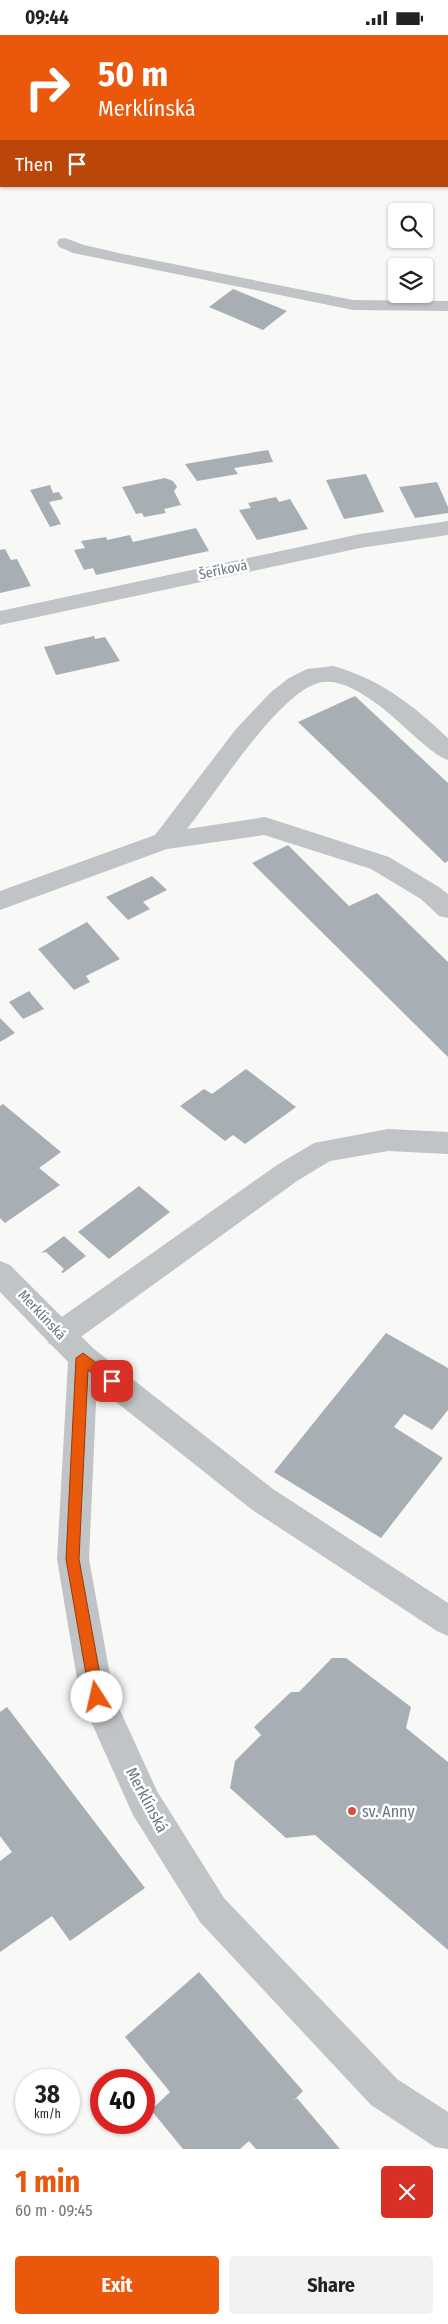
<!DOCTYPE html>
<meta charset="utf-8">
<style>
body{margin:0;font-family:"Fira Sans Condensed",sans-serif;background:#f2f2f2;color:#222;height:100vh;display:flex;flex-direction:column;font-size:19px;white-space:nowrap}
*{box-sizing:border-box;margin:0}
p{font-size:16px;color:#767676}
.icon{flex:none;width:28px;height:28px;fill:none;stroke:currentColor;stroke-width:2;stroke-linecap:round;stroke-linejoin:round}
.map{position:relative;height:2114px;overflow:hidden}
.sheet{display:flex;flex-direction:column;background:#fff;flex:1}
.sheet>*{flex:none}
.hud{position:absolute;left:0px;top:0px;width:449px;height:152px;box-shadow:0 1px 4px #0004;background:#ea580c;color:#fff;overflow:hidden}
.buttons{position:absolute;left:388px;top:168px;display:grid;gap:10px}
.buttons a{display:grid;place-items:center;width:45px;height:45px;border-radius:5px;background:#fff;box-shadow:0 1px 4px #0004;font-size:25px}
.speed{position:absolute;left:15px;top:2034px;display:flex;gap:10px;font-size:25px;font-weight:700;text-align:center}
.speed>*{display:grid;place-content:center;width:65px;height:65px;border-radius:50%;background:#fff;box-shadow:0 1px 4px #0004;line-height:1}
.speed small{font-size:12px;font-weight:400}
.speed .limit{border:8px solid #d22;background:#fff;color:#111}
.pin{position:absolute;display:grid;place-items:center;width:42px;height:42px;color:#fff;margin:-21px;border-radius:10px;box-shadow:0 2px 8px #0006}
.me{position:absolute;width:55px;margin:-28px;rotate:350deg;stroke-linejoin:round;filter:drop-shadow(0 0 4px #0008)}
.turn{display:flex;align-items:center;gap:18px;height:105px;padding:0 15px;font-size:22px}
.turn .icon{width:65px;height:65px;stroke-width:2.5}
.turn b{display:block;font-size:35px;line-height:42px}
.then{display:flex;align-items:center;height:48px;padding:0 15px;background:#0003;gap:10px;font-size:19px}
.round{display:grid;place-items:center;flex:none;width:52px;height:52px;border-radius:5px;background:#f2f2f2}
.summary{display:flex;align-items:center;justify-content:space-between;height:85px;padding:0 15px}
h1{font-size:30px;font-weight:700;line-height:38px;color:#ea580c}
.action{display:flex;gap:10px;margin-top:auto;padding:10px 15px}
.action a{flex:1;height:58px;border-radius:5px;background:#ea580c;color:#fff;font-size:20px;font-weight:700;line-height:58px;text-align:center}
.action a+a{background:#f2f2f2;color:#222}
.status{display:flex;justify-content:space-between;align-items:center;height:35px;padding:0 25px;background:#fff;direction:ltr}
.status svg{height:14px;fill:currentColor}
.map>svg:first-child{display:block}
.building{fill:#a8afb4}
.lines{fill:none;stroke-linecap:round;stroke-linejoin:round}
.service{fill:#c0c4c7;fill-rule:evenodd}
.minor{fill:#c0c4c7;fill-rule:evenodd}
.tertiary{fill:#c0c4c7;fill-rule:evenodd}
.route{fill:#ea580c;stroke:#983908}
.poi-dot{fill:#d55238;stroke:#fff;stroke-width:2}
.labels{text-anchor:middle;dominant-baseline:central;stroke-width:5;stroke-linejoin:round;paint-order:stroke}
.street-label{font-size:14px;fill:#66757e;stroke:#fff}
.near-street-label{font-size:16px;fill:#66757e;stroke:#fff}
.near-poi-label{font-size:16px;fill:#66757e;stroke:#fff;text-anchor:start}
</style>
<div class="status"><b>09:44</b><svg viewBox="0 0 49 12"><path d="M0 12V9h3v3zM5 12V6h3v6zM10 12V3h3v9zM15 12V0h3v12zM26 1h20v11H26zM47 4h2v5h-2z"/></svg></div>
<div class="map">
<svg width="448" height="2114" viewBox="0 0 448 2114">
<rect width="100%" height="100%" fill="#f8f8f6"/>
<g class="building">
<polygon points="233,254 287,276 263,295 209,272"/>
<polygon points="268,415 273,427 234,433 238,439 197,446 185,429"/>
<polygon points="366,439 384,477 344,484 326,445"/>
<polygon points="165,443 173,446 177,452 174,456 181,470 164,474 166,478 144,482 142,478 136,479 122,452"/>
<polygon points="437,447 448,472 448,478 415,483 399,452"/>
<polygon points="50,450 53,458 59,457 63,464 49,467 61,489 50,492 30,455"/>
<polygon points="276,462 279,467 290,464 308,494 257,505 239,475 251,473 248,468"/>
<polygon points="196,493 209,516 96,540 93,533 84,535 74,515 85,513 81,506 106,502 107,505 130,500 133,507"/>
<polygon points="5,514 11,525 17,524 31,551 0,558 0,515"/>
<polygon points="94,601 95,604 105,602 120,626 56,640 44,612"/>
<polygon points="355,661 448,748 448,826 445,828 298,687"/>
<polygon points="288,810 349,871 377,858 448,927 448,1022 252,828"/>
<polygon points="152,841 167,855 143,867 150,874 128,885 106,862"/>
<polygon points="87,887 120,924 86,941 90,947 74,955 38,914"/>
<polygon points="29,956 44,974 23,984 9,967"/>
<polygon points="0,983 15,998 0,1007"/>
<polygon points="246,1034 296,1072 245,1109 233,1100 225,1106 180,1071 204,1054 212,1059"/>
<polygon points="3,1069 61,1117 39,1133 60,1150 5,1188 0,1183 0,1071"/>
<polygon points="139,1151 170,1177 109,1224 78,1197"/>
<polygon points="64,1201 86,1221 63,1238 61,1237 64,1234 46,1217 41,1218"/>
<polygon points="386,1298 448,1333 448,1375 432,1395 404,1379 394,1392 443,1423 381,1503 274,1437"/>
<polygon points="332,1623 346,1623 411,1672 406,1693 448,1727 448,1915 315,1800 286,1803 230,1753 235,1726 261,1700 254,1692 291,1657 299,1657"/>
<polygon points="7,1672 145,1853 70,1906 52,1881 0,1917 0,1826 12,1817 0,1801 0,1677"/>
<polygon points="199,1937 303,2056 293,2066 297,2063 340,2114 256,2114 249,2106 240,2114 183,2114 151,2075 170,2057 125,2002"/>
</g>
<g class="lines">
<polygon class="service" points="65,203 84,210 123,219 353,265 448,266 448,276 353,275 73,218 59,212 57,208 59,204"/>
<g class="minor">
<polygon points="448,486 448,500 360,513 0,590 0,576 360,499"/>
<path d="M333,631C380,644 413,670 448,703V725C432,721 395,681 377,669C362,658 338,642 318,648C277,660 216,758 187,794L265,782L389,822L439,852L448,859V883L439,881L421,864L371,834L264,800L167,814L0,875V856L155,800L236,694L271,657L289,643L307,634Z"/>
<polygon points="388,1094 448,1097 448,1119 388,1116 330,1126 297,1146 71,1309 60,1312 49,1309 45,1300 49,1291 277,1130 314,1108"/>
<polygon points="83,1310 94,1314 273,1454 448,1568 448,1601 437,1596 251,1474 72,1332 68,1323 72,1314"/>
</g>
<polygon class="tertiary" points="0,1226 10,1230 94,1314 98,1323 89,1524 114,1662 157,1756 224,1863 397,2044 448,2077 448,2114 435,2112 371,2070 200,1887 133,1780 80,1662 57,1524 68,1327 0,1257"/>
</g>
<polygon class="route" points="83,1318 117,1343 119,1346 117,1350 108,1350 88,1335 79,1524 104,1662 102,1666 97,1668 92,1666 90,1662 66,1524 76,1323"/>
<circle class="poi-dot" cx="352" cy="1776" r="5"/>
<g class="labels">
<g class="street-label">
<text transform="translate(223 535) rotate(-12)">Šeříková</text>
<text transform="translate(42 1280) rotate(47)">Merklínská</text>
</g>
<g class="near-street-label">
<text transform="translate(147 1765) rotate(62)">Merklínská</text>
</g>
<g class="near-poi-label">
<text x="362" y="1776">sv. Anny</text>
</g>
</g>
</svg>
<div class="buttons">
<a><svg class="icon" aria-label="search" viewBox="0 0 24 24"><circle cx="10" cy="10" r="6"/><path d="M15 15l6 6"/></svg></a>
<a><svg class="icon" aria-label="layers" viewBox="0 0 24 24"><path d="M12 4l9 5-9 5-9-5zM3 14l9 5 9-5"/></svg></a>
</div>
<div class="speed"><div>38<small>km/h</small></div><div class="limit">40</div></div>
<div class="pin" style="left:112px;top:1346px;background:#d93025"><svg class="icon" aria-label="arrive" viewBox="0 0 24 24"><path d="M6 21V4h12l-3 4 3 4H6"/></svg></div>
<svg class="me" style="left:97px;top:1662px" viewBox="-20 -20 40 40"><circle r="19" fill="#fff"/><path d="M0-13L10 11 0 6-10 11z" fill="#ea580c"/></svg>
<div class="hud">
<div class="turn"><svg class="icon" aria-label="right" viewBox="0 0 24 24"><path d="M7 20v-9h11M14 6l5 5-5 5"/></svg><div><b>50 m</b>Merklínská</div></div>
<div class="then">Then<svg class="icon" aria-label="arrive" viewBox="0 0 24 24"><path d="M6 21V4h12l-3 4 3 4H6"/></svg></div>
</div>
</div>
<section class="sheet">
<div class="summary"><div><h1>1 min</h1><p>60 m · 09:45</p></div><a class="round" style="background:#d93025;color:#fff"><svg class="icon" aria-label="close" viewBox="0 0 24 24"><path d="M6 6l12 12M18 6L6 18"/></svg></a></div>
<div class="action"><a>Exit</a><a>Share</a></div>
</section>
